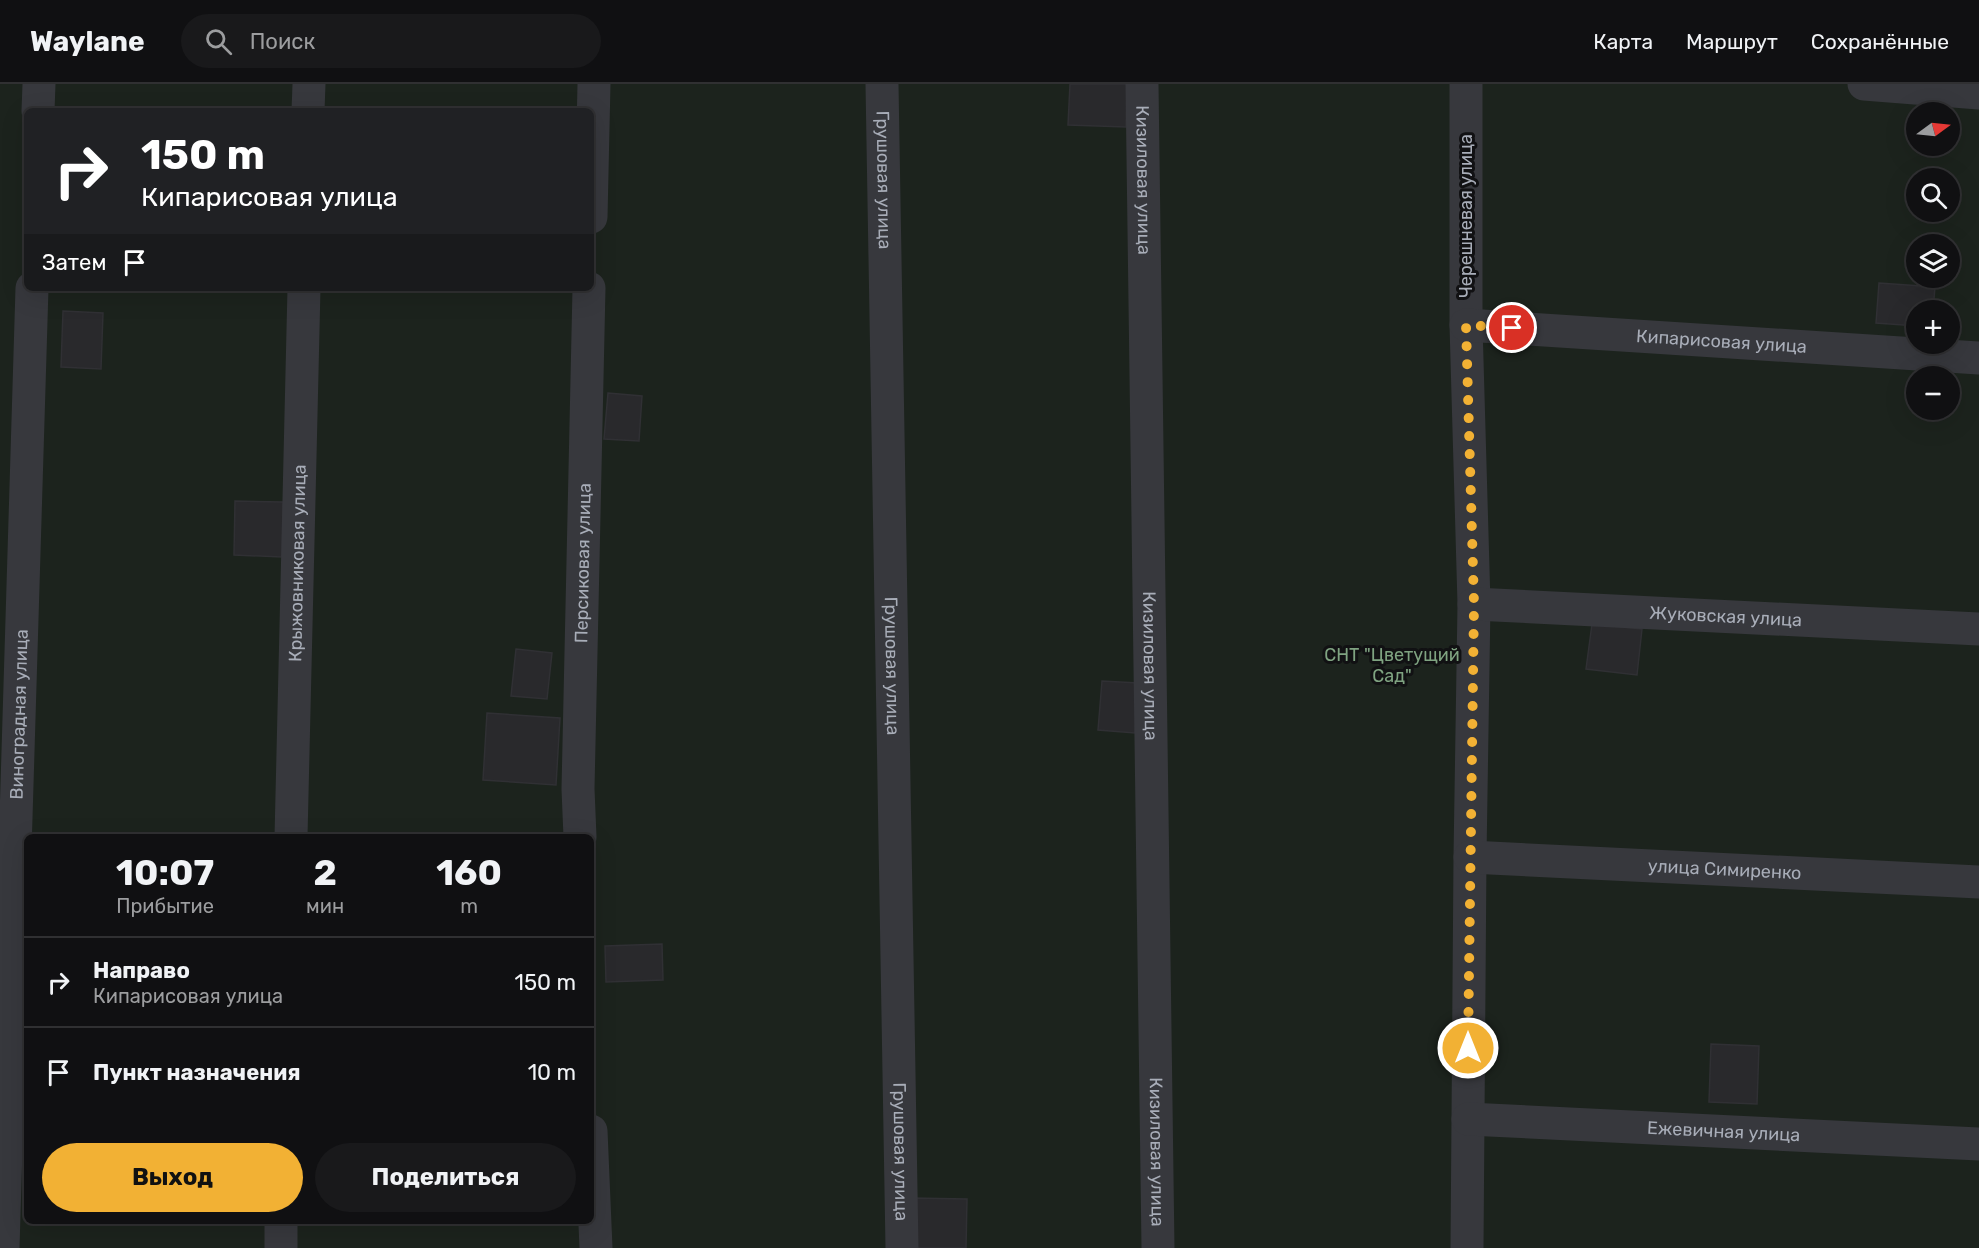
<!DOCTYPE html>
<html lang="ru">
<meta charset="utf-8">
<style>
body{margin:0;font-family:Rubik,sans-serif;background:#19191b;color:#f1f3f6;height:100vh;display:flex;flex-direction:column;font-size:22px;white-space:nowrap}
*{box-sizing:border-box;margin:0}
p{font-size:20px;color:#9c9d9f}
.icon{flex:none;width:33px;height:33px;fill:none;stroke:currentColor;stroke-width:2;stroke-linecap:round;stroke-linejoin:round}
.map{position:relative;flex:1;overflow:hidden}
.sheet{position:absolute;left:24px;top:750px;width:570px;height:390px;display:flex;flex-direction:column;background:#101012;border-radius:9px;box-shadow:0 6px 24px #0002,0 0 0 2px #303032}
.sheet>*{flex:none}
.banner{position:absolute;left:24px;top:24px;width:570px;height:183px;border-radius:9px;box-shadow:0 6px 24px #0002,0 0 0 2px #303032;background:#202124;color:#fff;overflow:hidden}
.needle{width:39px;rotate:75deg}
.buttons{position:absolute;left:1906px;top:18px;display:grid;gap:12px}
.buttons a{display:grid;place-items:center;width:54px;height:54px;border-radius:50%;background:#101012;box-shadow:0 6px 24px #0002,0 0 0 2px #303032;font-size:30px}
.pin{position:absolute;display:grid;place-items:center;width:51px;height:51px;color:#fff;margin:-26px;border:3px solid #fff;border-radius:50%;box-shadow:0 2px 6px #0007}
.me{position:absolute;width:66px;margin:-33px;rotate:0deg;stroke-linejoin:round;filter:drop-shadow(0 0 4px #0008)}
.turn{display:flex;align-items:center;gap:21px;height:126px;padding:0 18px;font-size:27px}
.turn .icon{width:78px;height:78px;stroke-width:2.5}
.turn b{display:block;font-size:42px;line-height:51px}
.then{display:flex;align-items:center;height:57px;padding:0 18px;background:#0003;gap:12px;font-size:22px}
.eta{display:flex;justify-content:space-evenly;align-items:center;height:102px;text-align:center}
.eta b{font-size:36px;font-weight:700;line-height:42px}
.cta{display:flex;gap:12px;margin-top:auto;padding:12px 18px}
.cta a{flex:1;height:69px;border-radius:36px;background:#f2b134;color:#111;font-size:24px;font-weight:700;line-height:69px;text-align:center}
.cta a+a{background:#19191b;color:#f1f3f6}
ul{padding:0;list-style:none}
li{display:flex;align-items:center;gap:18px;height:90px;padding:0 18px;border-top:2px solid #303032}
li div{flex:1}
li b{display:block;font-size:22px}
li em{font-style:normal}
header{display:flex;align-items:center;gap:36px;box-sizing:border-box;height:84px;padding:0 30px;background:#101012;border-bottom:2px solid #303032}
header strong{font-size:28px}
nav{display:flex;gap:33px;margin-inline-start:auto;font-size:21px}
.search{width:420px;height:54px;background:#19191b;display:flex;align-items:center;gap:15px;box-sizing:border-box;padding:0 21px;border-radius:33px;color:#9c9d9f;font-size:22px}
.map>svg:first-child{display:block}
.green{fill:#1c231d;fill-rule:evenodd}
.building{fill:#29292c;stroke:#303034;stroke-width:1.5}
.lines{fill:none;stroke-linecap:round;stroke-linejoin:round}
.minor{stroke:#37383d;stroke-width:33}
.route{stroke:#f2b134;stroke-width:10;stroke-dasharray:0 18}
.labels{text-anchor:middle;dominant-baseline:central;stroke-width:6;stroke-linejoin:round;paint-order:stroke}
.street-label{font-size:18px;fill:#a8adb8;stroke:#111113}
.park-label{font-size:18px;fill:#7fa381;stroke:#111113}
</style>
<header>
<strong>Waylane</strong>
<div class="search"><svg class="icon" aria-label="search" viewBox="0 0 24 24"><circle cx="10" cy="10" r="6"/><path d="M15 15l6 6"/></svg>Поиск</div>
<nav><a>Карта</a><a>Маршрут</a><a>Сохранённые</a></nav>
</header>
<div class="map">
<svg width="1979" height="1164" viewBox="0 0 1979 1164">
<rect width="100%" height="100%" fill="#161618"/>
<path class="green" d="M0,0H1979V1164H0ZM27,27H591V204H27ZM1917,28H1950V62H1917ZM1917,94H1950V128H1917ZM1917,160H1950V194H1917ZM1917,226H1950V260H1917ZM1917,292H1950V326H1917ZM27,753H591V1137H27Z"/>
<g class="building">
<polygon points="1070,0 1127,0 1126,43 1068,41"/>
<polygon points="1879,199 1935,203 1933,226 1917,226 1917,242 1876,239"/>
<polygon points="63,227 103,229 101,285 61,283"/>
<polygon points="608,309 642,312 639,357 604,355"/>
<polygon points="235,417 283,418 282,473 234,471"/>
<polygon points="1592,540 1642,545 1637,591 1586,585"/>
<polygon points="516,565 552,569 547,615 511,612"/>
<polygon points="1102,597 1138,599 1135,649 1098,646"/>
<polygon points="487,629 560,634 556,701 483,696"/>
<polygon points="662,860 663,896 606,898 605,862"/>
<polygon points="1711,960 1759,962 1757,1020 1709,1018"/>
<polygon points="912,1114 967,1115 966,1164 912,1164"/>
</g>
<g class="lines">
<g class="minor">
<path id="s1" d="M882,0L902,1164"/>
<path id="s2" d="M1142,0L1158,1164"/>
<polyline points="1466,0 1466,241 1474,520 1470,773 1467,1164"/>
<polyline points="1864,0 1979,9"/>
<polyline points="38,27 39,0"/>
<polyline points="308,27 309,0"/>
<polyline points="591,133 594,0"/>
<path id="s3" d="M1466,241L1979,274"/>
<path id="s4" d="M1474,520L1979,545"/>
<path id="s5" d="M291,753L304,204"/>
<path id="s6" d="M580,753L578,705L589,204"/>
<path id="s7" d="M1470,773L1979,798"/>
<path id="s8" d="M1468,1035L1979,1060"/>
<polyline points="591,1047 596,1164"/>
<path id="s9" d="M3,1164L32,204"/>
<polyline points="281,1164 281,1137"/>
</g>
</g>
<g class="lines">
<polyline class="route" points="1468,964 1474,520 1466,241 1512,244"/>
</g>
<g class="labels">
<g class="street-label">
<text stroke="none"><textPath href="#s1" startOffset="96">Грушовая улица</textPath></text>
<text stroke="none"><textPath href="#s2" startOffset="96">Кизиловая улица</textPath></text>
<text transform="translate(1466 132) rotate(-90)">Черешневая улица</text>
<text stroke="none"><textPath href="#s3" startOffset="256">Кипарисовая улица</textPath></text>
<text stroke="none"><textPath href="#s5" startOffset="274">Крыжовниковая улица</textPath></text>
<text stroke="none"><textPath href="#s6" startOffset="274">Персиковая улица</textPath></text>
<text stroke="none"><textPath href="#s4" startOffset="252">Жуковская улица</textPath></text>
<text stroke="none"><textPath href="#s1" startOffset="582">Грушовая улица</textPath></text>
<text stroke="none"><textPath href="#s2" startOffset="582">Кизиловая улица</textPath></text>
<text stroke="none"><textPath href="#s9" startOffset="534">Виноградная улица</textPath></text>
<text stroke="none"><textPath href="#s7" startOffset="255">улица Симиренко</textPath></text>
<text stroke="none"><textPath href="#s8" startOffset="256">Ежевичная улица</textPath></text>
<text stroke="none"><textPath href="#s1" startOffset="1068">Грушовая улица</textPath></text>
<text stroke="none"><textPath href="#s2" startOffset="1068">Кизиловая улица</textPath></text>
</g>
<g class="park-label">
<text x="1392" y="571">СНТ "Цветущий<tspan x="1392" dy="21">Сад"</tspan></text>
</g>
</g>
</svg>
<div class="buttons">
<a><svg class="needle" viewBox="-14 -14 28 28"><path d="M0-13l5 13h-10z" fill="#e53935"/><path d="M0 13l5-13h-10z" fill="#9c9d9f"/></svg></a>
<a><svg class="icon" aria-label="search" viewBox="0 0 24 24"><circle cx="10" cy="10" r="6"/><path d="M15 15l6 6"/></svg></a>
<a><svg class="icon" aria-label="layers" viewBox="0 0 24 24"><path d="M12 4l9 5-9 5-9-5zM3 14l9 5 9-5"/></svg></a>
<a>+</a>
<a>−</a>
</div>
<div class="pin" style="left:1512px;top:244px;background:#d93025"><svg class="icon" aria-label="arrive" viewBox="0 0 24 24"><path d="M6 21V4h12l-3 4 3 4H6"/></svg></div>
<svg class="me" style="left:1468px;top:964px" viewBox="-20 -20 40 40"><circle r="17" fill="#f2b134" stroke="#fff" stroke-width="3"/><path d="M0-11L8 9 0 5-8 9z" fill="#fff"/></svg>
<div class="banner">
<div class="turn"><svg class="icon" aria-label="right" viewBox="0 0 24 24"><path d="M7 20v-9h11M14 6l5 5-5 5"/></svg><div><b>150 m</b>Кипарисовая улица</div></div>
<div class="then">Затем<svg class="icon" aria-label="arrive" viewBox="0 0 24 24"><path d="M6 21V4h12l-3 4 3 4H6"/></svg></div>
</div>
<section class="sheet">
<div class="eta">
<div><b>10:07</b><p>Прибытие</p></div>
<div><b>2</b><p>мин</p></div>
<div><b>160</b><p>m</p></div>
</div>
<ul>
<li><svg class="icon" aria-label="right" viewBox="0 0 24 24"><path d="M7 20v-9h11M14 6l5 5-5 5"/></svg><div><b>Направо</b><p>Кипарисовая улица</p></div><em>150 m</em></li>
<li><svg class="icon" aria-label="arrive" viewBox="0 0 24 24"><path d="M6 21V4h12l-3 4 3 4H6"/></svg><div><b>Пункт назначения</b></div><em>10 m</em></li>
</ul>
<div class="cta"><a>Выход</a><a>Поделиться</a></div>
</section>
</div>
